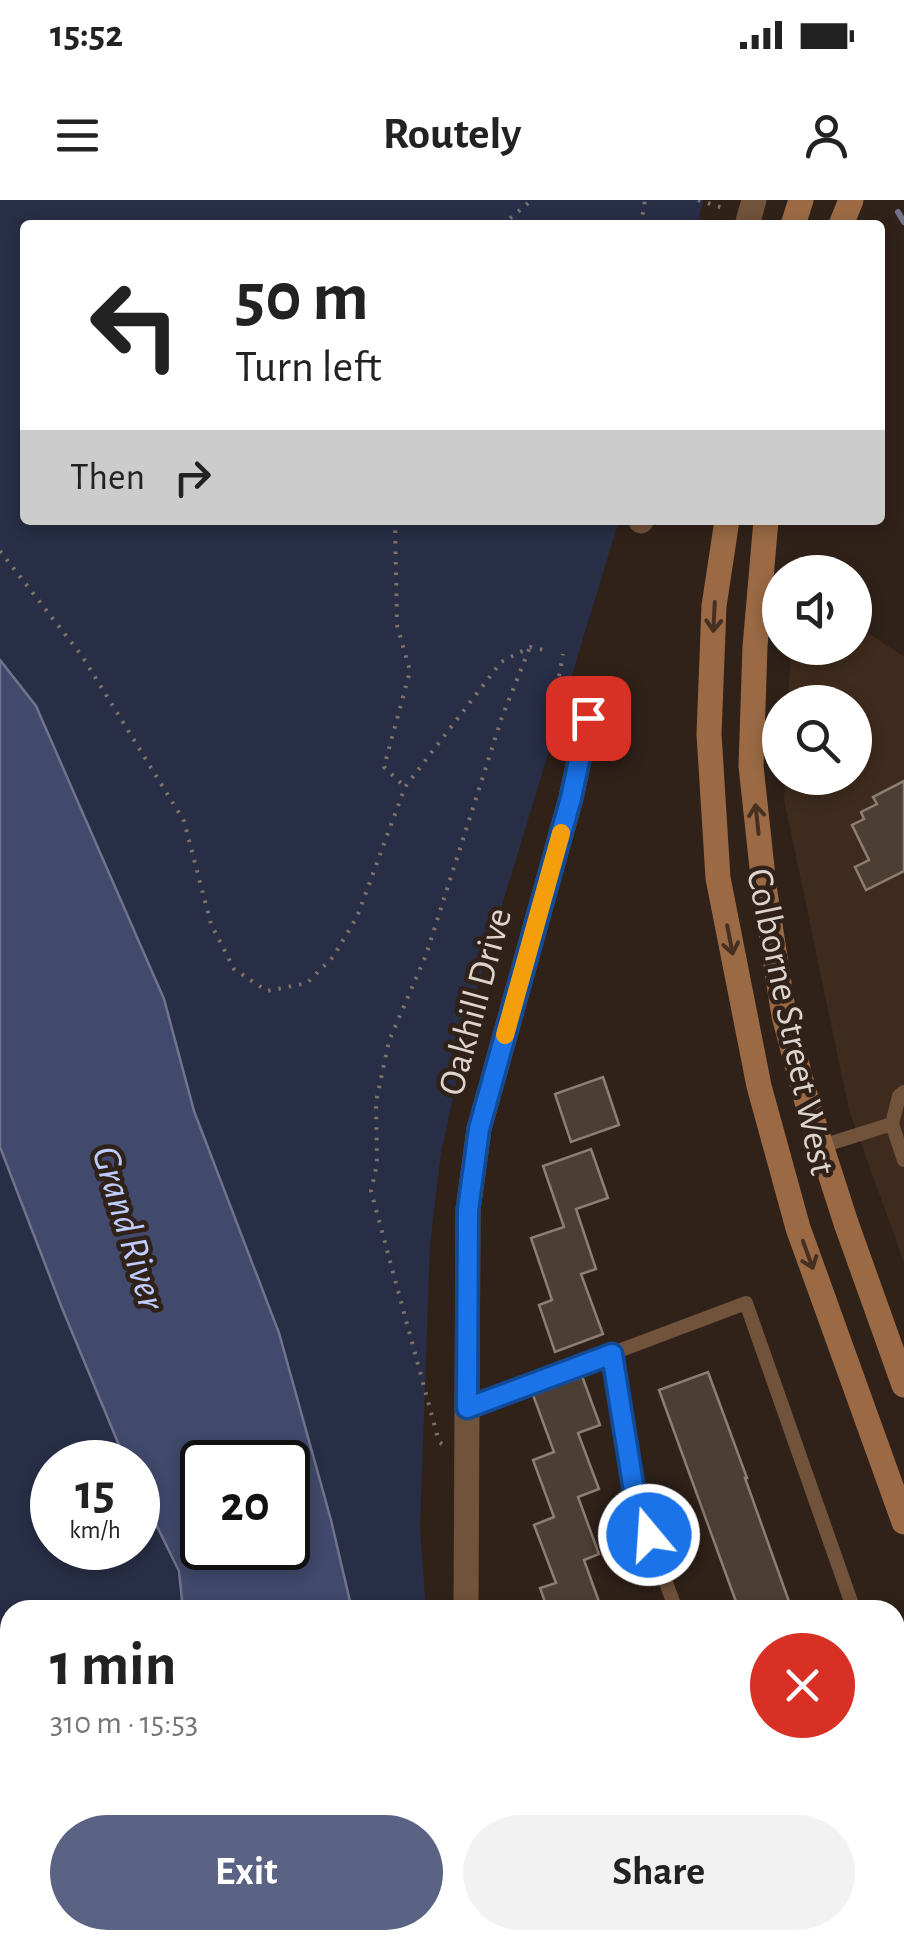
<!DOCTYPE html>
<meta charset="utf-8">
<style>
body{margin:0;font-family:"Alegreya Sans",sans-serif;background:#f2f2f2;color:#222;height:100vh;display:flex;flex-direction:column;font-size:38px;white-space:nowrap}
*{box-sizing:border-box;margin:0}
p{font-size:32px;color:#767676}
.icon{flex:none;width:55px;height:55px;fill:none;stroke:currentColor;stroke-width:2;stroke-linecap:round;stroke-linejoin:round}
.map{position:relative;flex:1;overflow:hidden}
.sheet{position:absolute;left:0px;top:1400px;width:905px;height:350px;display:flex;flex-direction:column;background:#fff;border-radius:30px 30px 0 0;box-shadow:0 5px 15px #0003}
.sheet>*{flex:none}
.hud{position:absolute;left:20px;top:20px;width:865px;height:305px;border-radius:10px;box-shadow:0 5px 15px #0003;background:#fff;color:#222;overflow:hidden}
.controls{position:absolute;left:762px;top:355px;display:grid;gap:20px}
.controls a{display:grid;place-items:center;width:110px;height:110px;border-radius:50%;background:#fff;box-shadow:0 5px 15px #0003;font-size:50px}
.speed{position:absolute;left:30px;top:1240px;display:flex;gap:20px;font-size:50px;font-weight:700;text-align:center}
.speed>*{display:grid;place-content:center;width:130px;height:130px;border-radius:50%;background:#fff;box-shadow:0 5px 15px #0003;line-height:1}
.speed small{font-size:25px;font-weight:400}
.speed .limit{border:5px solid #111;border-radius:15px;background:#fff;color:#111}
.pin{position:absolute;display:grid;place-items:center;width:85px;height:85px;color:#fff;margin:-42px;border-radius:20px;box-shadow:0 5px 15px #0006}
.me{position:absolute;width:110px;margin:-55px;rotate:342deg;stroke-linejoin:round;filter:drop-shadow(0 0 8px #0008)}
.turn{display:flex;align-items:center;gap:35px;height:210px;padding:0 50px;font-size:45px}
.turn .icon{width:130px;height:130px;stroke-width:2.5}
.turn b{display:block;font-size:70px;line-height:85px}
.then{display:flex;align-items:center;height:95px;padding:0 50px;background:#0003;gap:20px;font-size:38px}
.round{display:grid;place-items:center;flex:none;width:105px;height:105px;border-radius:52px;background:#f2f2f2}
.overview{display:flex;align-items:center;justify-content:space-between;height:170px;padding:0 50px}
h1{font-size:60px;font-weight:700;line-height:75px}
.primary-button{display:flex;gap:20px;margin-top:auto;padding:20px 50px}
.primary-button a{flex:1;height:115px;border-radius:60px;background:#5b6385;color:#fff;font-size:40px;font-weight:700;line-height:115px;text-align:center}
.primary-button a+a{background:#f2f2f2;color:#222}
.status{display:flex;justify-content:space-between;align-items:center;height:70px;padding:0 50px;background:#fff;direction:ltr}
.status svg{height:28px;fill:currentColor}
header{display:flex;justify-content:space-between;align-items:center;height:130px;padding:0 50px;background:#fff;font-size:45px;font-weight:700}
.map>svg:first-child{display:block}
.built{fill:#3e2b1d}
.green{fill:#282e46}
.water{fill:#41496c;stroke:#707389;stroke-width:2.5;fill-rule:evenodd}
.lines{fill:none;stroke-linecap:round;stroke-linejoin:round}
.stream{stroke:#707389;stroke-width:6}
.building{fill:#4d3e34;stroke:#8e7e72;stroke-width:2.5}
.path{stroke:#7e726a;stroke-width:4;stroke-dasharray:2.5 8;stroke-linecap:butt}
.lane{stroke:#71523b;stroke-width:14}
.street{stroke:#71523b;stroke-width:25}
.secondary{stroke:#9b6a45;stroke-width:25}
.oneway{stroke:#453022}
.route-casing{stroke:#114b97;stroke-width:25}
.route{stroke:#1a73e8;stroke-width:18}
.slow{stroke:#f59e0b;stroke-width:18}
.labels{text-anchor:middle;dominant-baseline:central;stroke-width:9;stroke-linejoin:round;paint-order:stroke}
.street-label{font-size:38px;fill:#ded4ce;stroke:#302219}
.water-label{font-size:40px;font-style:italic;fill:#bfccfe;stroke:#302219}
</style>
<div class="status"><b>15:52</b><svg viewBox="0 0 49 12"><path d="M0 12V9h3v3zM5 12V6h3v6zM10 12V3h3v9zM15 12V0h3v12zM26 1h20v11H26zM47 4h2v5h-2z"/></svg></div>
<header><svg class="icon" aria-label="menu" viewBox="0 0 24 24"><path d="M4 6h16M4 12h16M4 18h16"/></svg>Routely<svg class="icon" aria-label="person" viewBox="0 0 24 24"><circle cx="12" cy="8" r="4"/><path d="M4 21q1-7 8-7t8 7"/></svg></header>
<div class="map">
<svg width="904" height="1750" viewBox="0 0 904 1750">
<rect width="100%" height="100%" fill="#302219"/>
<polygon class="built" points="855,424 904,457 904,1062 849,910 784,599 785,578 855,578 855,502 788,502 791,448 855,448"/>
<g class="green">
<polygon points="0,0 703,0 698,25 25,25 25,320 619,320 476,791 441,953 430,1045 420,1328 426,1410 351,1410 194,911 164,799 36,506 0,460"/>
<polygon points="0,947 62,1108 126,1262 52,1262 52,1348 138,1348 138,1288 179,1371 183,1410 10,1410 10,1740 190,1740 190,1750 0,1750"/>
<polygon points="377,1740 440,1740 440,1750 378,1750"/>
</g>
<g class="water">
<path d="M0,460L36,506L164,799L194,911L279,1133L331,1320L352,1410H183L179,1371L138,1288V1262H126L62,1108L0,947ZM202,1262H288V1348H202Z"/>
<polygon points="190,1740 377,1740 378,1750 190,1750"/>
</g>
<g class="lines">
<polyline class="stream" points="898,12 904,22"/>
</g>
<g class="building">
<polygon points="904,581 904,671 866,690 855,667 869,660 852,625 864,619 861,612 877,604 873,597"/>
<polygon points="603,877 619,925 571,942 555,894"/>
<polygon points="591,949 608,998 576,1009 596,1069 581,1074 603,1134 555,1152 539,1105 552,1100 531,1038 564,1027 543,966"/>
<polygon points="708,1172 747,1278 745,1278 792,1410 739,1410 659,1190"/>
<polygon points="582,1176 600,1225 578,1233 599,1289 578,1297 599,1354 584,1360 602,1410 548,1410 540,1388 556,1383 534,1325 554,1317 533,1260 554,1252 533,1195"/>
</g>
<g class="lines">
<g class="path">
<polyline points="698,0 726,9"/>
<polyline points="502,25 532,0"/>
<polyline points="641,25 645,0"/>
<polyline points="395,320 397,425 410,471 384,567 404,586"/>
<polyline points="0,351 82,456 184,621 211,724 234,769 267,791 307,783 333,757 357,717 405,587 501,462 530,447 544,450"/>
<polyline points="561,528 556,493 563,454"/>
<polyline points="442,1244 439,1242 371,991 377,964 376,902 389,841 426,755 502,517 530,447"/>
</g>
<g class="lane">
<polyline points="892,924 899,896 904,892"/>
<polyline points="822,946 892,924 904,960"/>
<polyline points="612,1154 635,1297 676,1410"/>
<polyline points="467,1208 746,1103 854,1410"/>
</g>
<g class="street">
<polyline points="747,25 754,0"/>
<polyline points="641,321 641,320"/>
<polyline points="466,1410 468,1010 479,929 571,598 588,518"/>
<polyline points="895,1492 904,1491"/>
<polyline points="468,1740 468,1750"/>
<polyline points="802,1740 807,1750"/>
</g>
<g class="secondary">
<polyline points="793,25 801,0"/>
<polyline points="841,25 851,0"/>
<polyline points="727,320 714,406 709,534 718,678 759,886 798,1028 904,1322"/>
<polyline points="766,320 755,447 751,566 764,686 784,816 807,902 846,1023 904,1185"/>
</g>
</g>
<defs><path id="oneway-shaft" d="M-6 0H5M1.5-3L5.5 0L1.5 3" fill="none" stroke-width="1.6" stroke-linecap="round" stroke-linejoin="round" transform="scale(2.5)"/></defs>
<g class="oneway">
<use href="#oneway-shaft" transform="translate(714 417) rotate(93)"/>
<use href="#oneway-shaft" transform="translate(757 619) rotate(-96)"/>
<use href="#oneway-shaft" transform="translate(730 740) rotate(79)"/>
<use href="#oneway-shaft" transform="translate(808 1055) rotate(70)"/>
</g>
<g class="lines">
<g class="route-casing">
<polyline id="route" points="588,518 571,598 479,929 468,1010 467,1208 612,1154 635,1297 649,1335"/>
</g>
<use href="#route" class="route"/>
<polyline class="slow" points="505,835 561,633"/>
</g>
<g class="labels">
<g class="street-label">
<text transform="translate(476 802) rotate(-75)">Oakhill Drive</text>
<text transform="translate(790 822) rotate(78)">Colborne Street West</text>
</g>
<g class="water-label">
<text transform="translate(128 1028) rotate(73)">Grand River</text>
</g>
</g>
</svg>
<div class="controls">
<a><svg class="icon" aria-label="sound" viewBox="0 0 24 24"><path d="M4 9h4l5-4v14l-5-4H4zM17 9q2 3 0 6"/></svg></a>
<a><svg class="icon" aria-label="search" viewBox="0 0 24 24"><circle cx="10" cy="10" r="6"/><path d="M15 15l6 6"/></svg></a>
</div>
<div class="speed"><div>15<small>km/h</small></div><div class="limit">20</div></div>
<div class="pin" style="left:588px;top:518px;background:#d93025"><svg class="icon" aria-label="arrive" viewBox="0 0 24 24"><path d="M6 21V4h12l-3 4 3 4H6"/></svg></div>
<svg class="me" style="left:649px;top:1335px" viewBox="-20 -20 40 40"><circle r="17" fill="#1a73e8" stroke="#fff" stroke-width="3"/><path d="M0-11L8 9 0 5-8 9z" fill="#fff"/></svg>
<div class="hud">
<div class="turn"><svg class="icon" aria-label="left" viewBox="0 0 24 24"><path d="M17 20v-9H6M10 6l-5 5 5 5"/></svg><div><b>50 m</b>Turn left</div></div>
<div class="then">Then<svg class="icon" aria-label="right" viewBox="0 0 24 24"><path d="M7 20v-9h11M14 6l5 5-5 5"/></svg></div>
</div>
<section class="sheet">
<div class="overview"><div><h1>1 min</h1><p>310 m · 15:53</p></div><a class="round" style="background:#d93025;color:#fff"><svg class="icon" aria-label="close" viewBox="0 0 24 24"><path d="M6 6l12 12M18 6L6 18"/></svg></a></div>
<div class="primary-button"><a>Exit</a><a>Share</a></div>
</section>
</div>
